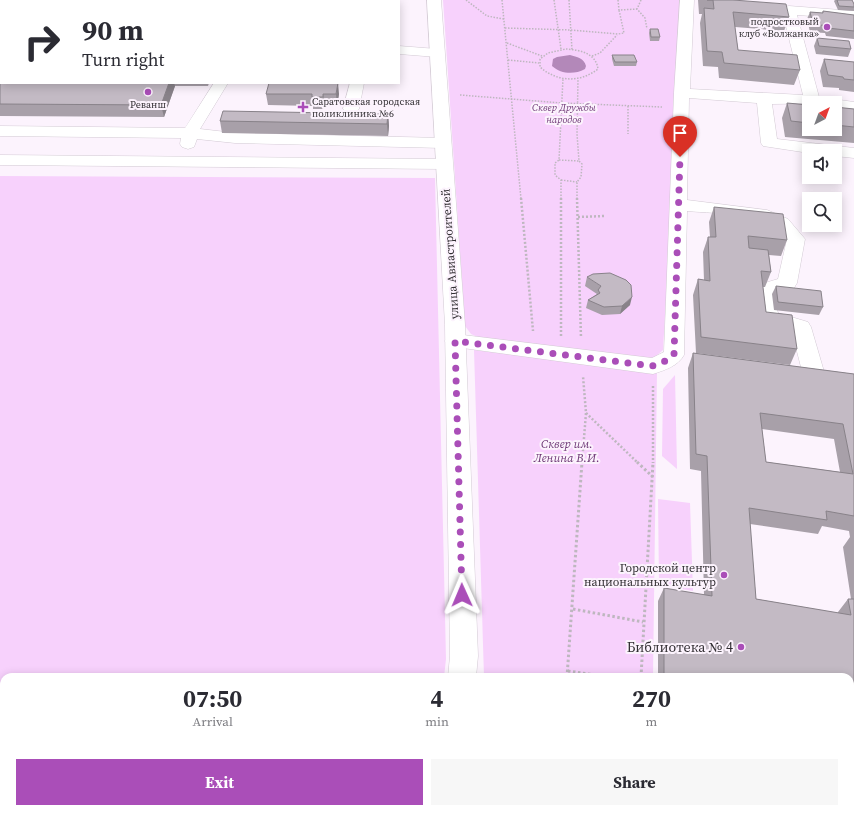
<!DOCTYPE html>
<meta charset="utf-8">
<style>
body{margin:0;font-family:"Source Serif 4",serif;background:#f7f7f7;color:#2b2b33;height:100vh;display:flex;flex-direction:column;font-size:15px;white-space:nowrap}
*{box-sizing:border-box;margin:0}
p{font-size:13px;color:#7c7c81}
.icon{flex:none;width:22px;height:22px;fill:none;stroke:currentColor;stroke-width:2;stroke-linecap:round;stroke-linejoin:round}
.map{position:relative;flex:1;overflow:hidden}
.panel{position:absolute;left:0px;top:673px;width:854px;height:140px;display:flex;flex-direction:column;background:#fff;border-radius:12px 12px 0 0;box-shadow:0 2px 10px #0003}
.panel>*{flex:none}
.guide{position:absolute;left:0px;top:0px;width:400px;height:84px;box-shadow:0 2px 10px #0003;background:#fff;color:#2b2b33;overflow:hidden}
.needle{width:26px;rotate:41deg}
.controls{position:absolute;left:802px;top:96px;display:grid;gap:8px}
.controls a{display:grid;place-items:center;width:40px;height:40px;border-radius:0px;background:#fff;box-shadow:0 2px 10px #0003;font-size:20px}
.pin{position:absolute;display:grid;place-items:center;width:34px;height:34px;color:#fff;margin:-41px -17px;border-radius:50% 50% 50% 0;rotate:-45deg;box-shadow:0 0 4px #0007}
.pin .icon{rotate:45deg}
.me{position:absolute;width:44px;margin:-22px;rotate:359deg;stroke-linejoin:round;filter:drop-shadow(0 0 3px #0008)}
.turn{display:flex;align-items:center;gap:14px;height:84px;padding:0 16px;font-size:18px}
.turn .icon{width:52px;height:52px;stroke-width:2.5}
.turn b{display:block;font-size:28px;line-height:34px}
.eta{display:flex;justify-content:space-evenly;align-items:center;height:68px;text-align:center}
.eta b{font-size:24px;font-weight:700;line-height:28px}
.cta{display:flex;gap:8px;margin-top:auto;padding:8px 16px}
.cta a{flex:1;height:46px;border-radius:0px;background:#aa4eb8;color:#fff;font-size:16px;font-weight:700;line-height:46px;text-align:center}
.cta a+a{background:#f7f7f7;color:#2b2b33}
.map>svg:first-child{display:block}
.green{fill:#f7d1fc}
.water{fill:#b388b9}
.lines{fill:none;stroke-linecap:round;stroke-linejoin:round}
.minor-casing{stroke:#d3cad4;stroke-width:1}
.major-casing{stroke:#d3cad4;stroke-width:1}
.path-far2{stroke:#beb7bf;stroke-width:1.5;stroke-dasharray:1.5 1.5;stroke-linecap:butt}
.path-far1{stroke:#beb7bf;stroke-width:2.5;stroke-dasharray:2 2;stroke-linecap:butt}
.path{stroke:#beb7bf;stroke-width:3;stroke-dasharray:2.5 2.5;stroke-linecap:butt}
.minor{fill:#fff;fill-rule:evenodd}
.major{fill:#fff;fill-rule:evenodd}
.wall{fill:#a8a0a9;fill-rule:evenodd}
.shaded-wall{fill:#888289}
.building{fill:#c3bac4;stroke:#888289;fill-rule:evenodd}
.route{stroke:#aa4eb8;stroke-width:7;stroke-dasharray:0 12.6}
.poi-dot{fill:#aa4eb8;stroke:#fcf3fd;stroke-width:1.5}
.labels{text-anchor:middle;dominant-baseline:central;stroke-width:4;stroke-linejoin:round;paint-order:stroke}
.far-poi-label{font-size:10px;fill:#312e32;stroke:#fcf3fd;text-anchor:end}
.far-park-label{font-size:10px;font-style:italic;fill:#6f3977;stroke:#fcf3fd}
.street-label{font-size:12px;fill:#312e32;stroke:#fcf3fd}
.park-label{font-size:12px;font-style:italic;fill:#6f3977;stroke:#fcf3fd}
.poi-label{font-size:12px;fill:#312e32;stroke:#fcf3fd;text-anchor:end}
.near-poi-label{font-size:14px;fill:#312e32;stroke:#fcf3fd;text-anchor:end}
</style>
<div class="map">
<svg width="854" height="813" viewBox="0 0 854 813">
<rect width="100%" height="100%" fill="#fcf3fd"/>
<g class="green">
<polygon points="443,0 683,0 663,350 655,357 642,360 486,341 471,334 465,326"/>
<polygon points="0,176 435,178 446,659 444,677 4,677 4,809 424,809 424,813 0,813"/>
<polygon points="474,350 657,371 653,677 484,677"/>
<polygon points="675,375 677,469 662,456 663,389"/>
<polygon points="658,499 690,503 693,591 659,585"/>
<polygon points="475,809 669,809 675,813 475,813"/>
</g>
<path class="water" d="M570,55C577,57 584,58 586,66L585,69C574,75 561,74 552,66L553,59L557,57Z"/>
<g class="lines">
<g class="minor-casing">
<g id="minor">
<polygon points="234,0 250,0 251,1 235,1"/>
<polygon points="282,0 298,0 281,1"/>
<polygon points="310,0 324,0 309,1"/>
<rect x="375" y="0" width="14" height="1"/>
<path d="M680,0H694L690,89L803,95L782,10L784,7L789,6L854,11V19L797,15L819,97L854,102V112L835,109V103L772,104L777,139L854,148V158L835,156V151H809V153L763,146L761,143L757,103L689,98L687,200L767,210L788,219L805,239L797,283L794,288L773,294L778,313L808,322L811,327L825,375L822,381L814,383L806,381L803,375L792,332L762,323L752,291L755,286L778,279L787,239C767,212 719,214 687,211L684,355C678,366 665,370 653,374L448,346L445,341L448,336L455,334L652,358L664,352L674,93Z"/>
<polygon points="399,46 437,49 442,50 444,53 442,56 437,57 399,54"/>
<polygon points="214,83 228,83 200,129 235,133 443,138 449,140 451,143 449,146 443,148 235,143 197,139 194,147 188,149 182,147 180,144 181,138 0,136 0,126 185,128"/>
<polygon points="350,83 364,83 359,109 356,112 346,112 343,109"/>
<polygon points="0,155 444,159 450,160 452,164 450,168 444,169 0,165"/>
</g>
</g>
<g class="major-casing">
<g id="major">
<polygon points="427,0 441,0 465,325 478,656 476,677 448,677 450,656 445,325"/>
<polygon points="433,809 463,809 462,813 432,813"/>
</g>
</g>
<g class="path-far2">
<polyline points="466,0 487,16 504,19"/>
<polyline points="502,0 521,199"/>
<polyline points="554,0 561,49"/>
<polyline points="569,0 572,50"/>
<polyline points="618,0 619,10 637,9"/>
<polyline points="641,0 637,9 645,18 647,29"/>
<polyline points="505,28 571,30 618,34 624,33 619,10"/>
<polyline points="507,43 542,56"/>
<path d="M566,49C580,50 596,53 598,69C580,83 557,82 540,67V59L548,53Z"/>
<polyline points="592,56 600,53 617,35"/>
<polyline points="508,60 539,63"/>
<polyline points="460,95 562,103 662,107"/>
<polyline points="628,106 628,134"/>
<polyline points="559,160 579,161"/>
<polyline points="561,180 577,182"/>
<polyline points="561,199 561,180 555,175 555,163 559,160 563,78"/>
<polyline points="577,199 577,182 581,177 582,164 579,161 577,134 578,79"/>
</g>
<g class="path-far1">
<polyline points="521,198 533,331"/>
<polyline points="561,198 561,336"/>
<polyline points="577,198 581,338"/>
<polyline points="578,217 605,216"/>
<polyline points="653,386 653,463"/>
<polyline points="586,413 638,463"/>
<polyline points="582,463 586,413 583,376"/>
</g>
<g class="path">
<polyline points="637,462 653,477"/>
<polyline points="573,609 643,622"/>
<polyline points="568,671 609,677"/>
<polyline points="567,677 582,462"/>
<polyline points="641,677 653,462"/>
<polyline points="636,809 636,813"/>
<polyline points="696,809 702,813"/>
<polyline points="555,813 556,809"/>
</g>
<use href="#minor" class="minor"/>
<use href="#major" class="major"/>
</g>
<g class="wall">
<polygon points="0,0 217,0 215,1 1,1 1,83 209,83 208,86 175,86 164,117 0,116"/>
<polygon points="698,0 733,0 789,17 784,31 735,27 738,50 800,70 794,85 719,78 718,67 703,66 700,23 702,14 699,14"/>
<polygon points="835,0 852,0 854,4 854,11 838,10 834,1"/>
<polygon points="823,11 854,15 854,39 826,36 825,33 810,32 807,19 810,12 822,13"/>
<polygon points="650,29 660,37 659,41 650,41 649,33"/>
<polygon points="817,38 851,49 848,57 816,54 814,46"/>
<polygon points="612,55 637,62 636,66 614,66 612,59"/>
<polygon points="824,59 854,62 854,92 839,90 839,88 823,87 820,71"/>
<polygon points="266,94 339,94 337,106 325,106 324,109 313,109 313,106 268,105"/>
<polygon points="787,103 809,105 809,129 835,129 835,107 854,109 854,143 785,137 782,118"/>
<polygon points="388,114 389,126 388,136 222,133 220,121"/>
<polygon points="714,207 787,240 781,256 769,255 771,272 765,287 763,287 766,312 797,349 790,365 696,353 693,295 698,279 704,280 703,252 708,237 710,237 709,222"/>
<polygon points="587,277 630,305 620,314 602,315 586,308 588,300 597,294 585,286"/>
<polygon points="776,286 823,307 819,315 774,310 772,294"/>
<path d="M693,353L854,374V813H778L757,809H850V677H658V601L664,588L704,595L701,471L690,469L688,368ZM762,429L834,439L840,472L766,462ZM750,524L818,534L822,526L849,531L850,537L843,547L851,599H848L838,612V613L756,599Z"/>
</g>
<g class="shaded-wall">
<polygon points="201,0 217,0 215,1 201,1"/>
<polygon points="169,83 174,83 175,86 164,117 161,105"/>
<polygon points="338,83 339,94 337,106 336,94"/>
<polygon points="323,94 325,106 324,109 323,97"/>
<polygon points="388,114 389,126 388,136 387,124"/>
<polygon points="632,297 630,305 620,314 622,306"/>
</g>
<g class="building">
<polygon points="0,0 201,0 201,1 1,1 1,83 169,83 161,105 0,104"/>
<rect x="332" y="0" width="33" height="1"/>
<polygon points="707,0 733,0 786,4 789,17 733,12 738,50 797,55 800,70 724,63 722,52 707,51 704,8 714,9 713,0"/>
<polygon points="837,0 852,0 854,4 854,7 839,6"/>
<polygon points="823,11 854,15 854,31 828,28 828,26 813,24 810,12 823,13"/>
<polygon points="650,29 658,29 660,37 651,37"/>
<polygon points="817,38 849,41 851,49 819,46"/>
<polygon points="612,55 634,55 637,62 615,62"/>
<polygon points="824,59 854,62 854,80 844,79 843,77 828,75"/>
<polygon points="269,83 338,83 336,94 323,94 323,97 312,97 312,94 266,94"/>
<polygon points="787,103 809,105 809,123 791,121"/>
<polygon points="835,107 854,109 854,127 835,125"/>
<polygon points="223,111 388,114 387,124 220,121"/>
<polygon points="714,207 783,214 787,240 748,236 749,248 768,250 771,272 761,271 766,312 792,315 797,349 701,337 698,279 710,281 708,237 716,237"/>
<polygon points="610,273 626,280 631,285 632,297 622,306 604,307 588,300 600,293 598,290 601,286 587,277 593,274"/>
<polygon points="776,286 821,291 823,307 778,302"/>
<path d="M693,353L854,374V516L826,511L827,520L749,508L756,599L851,615L848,599H854V813H837L816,809H850V677H664V588L712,596L707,456L696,454ZM760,413L843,424L853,474L766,462Z"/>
</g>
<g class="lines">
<polyline class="route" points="462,595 455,341 652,366 665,361 674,355 680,157"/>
</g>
<g class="poi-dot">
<circle cx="827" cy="27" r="4"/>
<circle cx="148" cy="92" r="4"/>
<path d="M301 101h4v4h4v4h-4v4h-4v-4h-4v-4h4z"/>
<circle cx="724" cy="575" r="4"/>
<circle cx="741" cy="647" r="4"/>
</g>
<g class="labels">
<g class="far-poi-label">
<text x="819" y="21">подростковый<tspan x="819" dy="12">клуб «Волжанка»</tspan></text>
<text x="312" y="101" text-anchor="start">Саратовская городская<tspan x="312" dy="12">поликлиника №6</tspan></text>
<text x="148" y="104" text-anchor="middle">Реванш</text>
</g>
<g class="far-park-label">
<text x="564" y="107">Сквер Дружбы<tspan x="564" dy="12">народов</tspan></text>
</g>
<g class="street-label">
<text transform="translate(450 254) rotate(-94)">улица Авиастроителей</text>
</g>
<g class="park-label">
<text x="567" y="444">Сквер им.<tspan x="567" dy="14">Ленина В.И.</tspan></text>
</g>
<g class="poi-label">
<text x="716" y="568">Городской центр<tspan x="716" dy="14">национальных культур</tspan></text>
</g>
<g class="near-poi-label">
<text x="733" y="647">Библиотека № 4</text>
</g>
</g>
</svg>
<div class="controls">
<a><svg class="needle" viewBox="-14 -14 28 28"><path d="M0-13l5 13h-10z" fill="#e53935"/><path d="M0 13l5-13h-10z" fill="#7c7c81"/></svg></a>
<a><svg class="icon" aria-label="sound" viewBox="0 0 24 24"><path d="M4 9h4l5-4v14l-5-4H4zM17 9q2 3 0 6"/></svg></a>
<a><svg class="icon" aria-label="search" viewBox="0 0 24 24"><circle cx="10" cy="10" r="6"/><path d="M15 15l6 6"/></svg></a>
</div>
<div class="pin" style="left:680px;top:157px;background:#d93025"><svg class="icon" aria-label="arrive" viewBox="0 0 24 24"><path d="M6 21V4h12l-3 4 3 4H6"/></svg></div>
<svg class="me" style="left:462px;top:595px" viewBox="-20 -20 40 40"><path d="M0-17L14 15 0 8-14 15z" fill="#aa4eb8" stroke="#fff" stroke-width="4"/></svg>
<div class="guide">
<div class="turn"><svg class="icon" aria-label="right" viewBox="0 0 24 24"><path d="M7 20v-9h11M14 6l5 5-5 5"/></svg><div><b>90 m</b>Turn right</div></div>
</div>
<section class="panel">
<div class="eta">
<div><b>07:50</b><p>Arrival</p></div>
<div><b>4</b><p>min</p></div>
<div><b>270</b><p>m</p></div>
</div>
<div class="cta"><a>Exit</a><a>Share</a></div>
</section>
</div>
